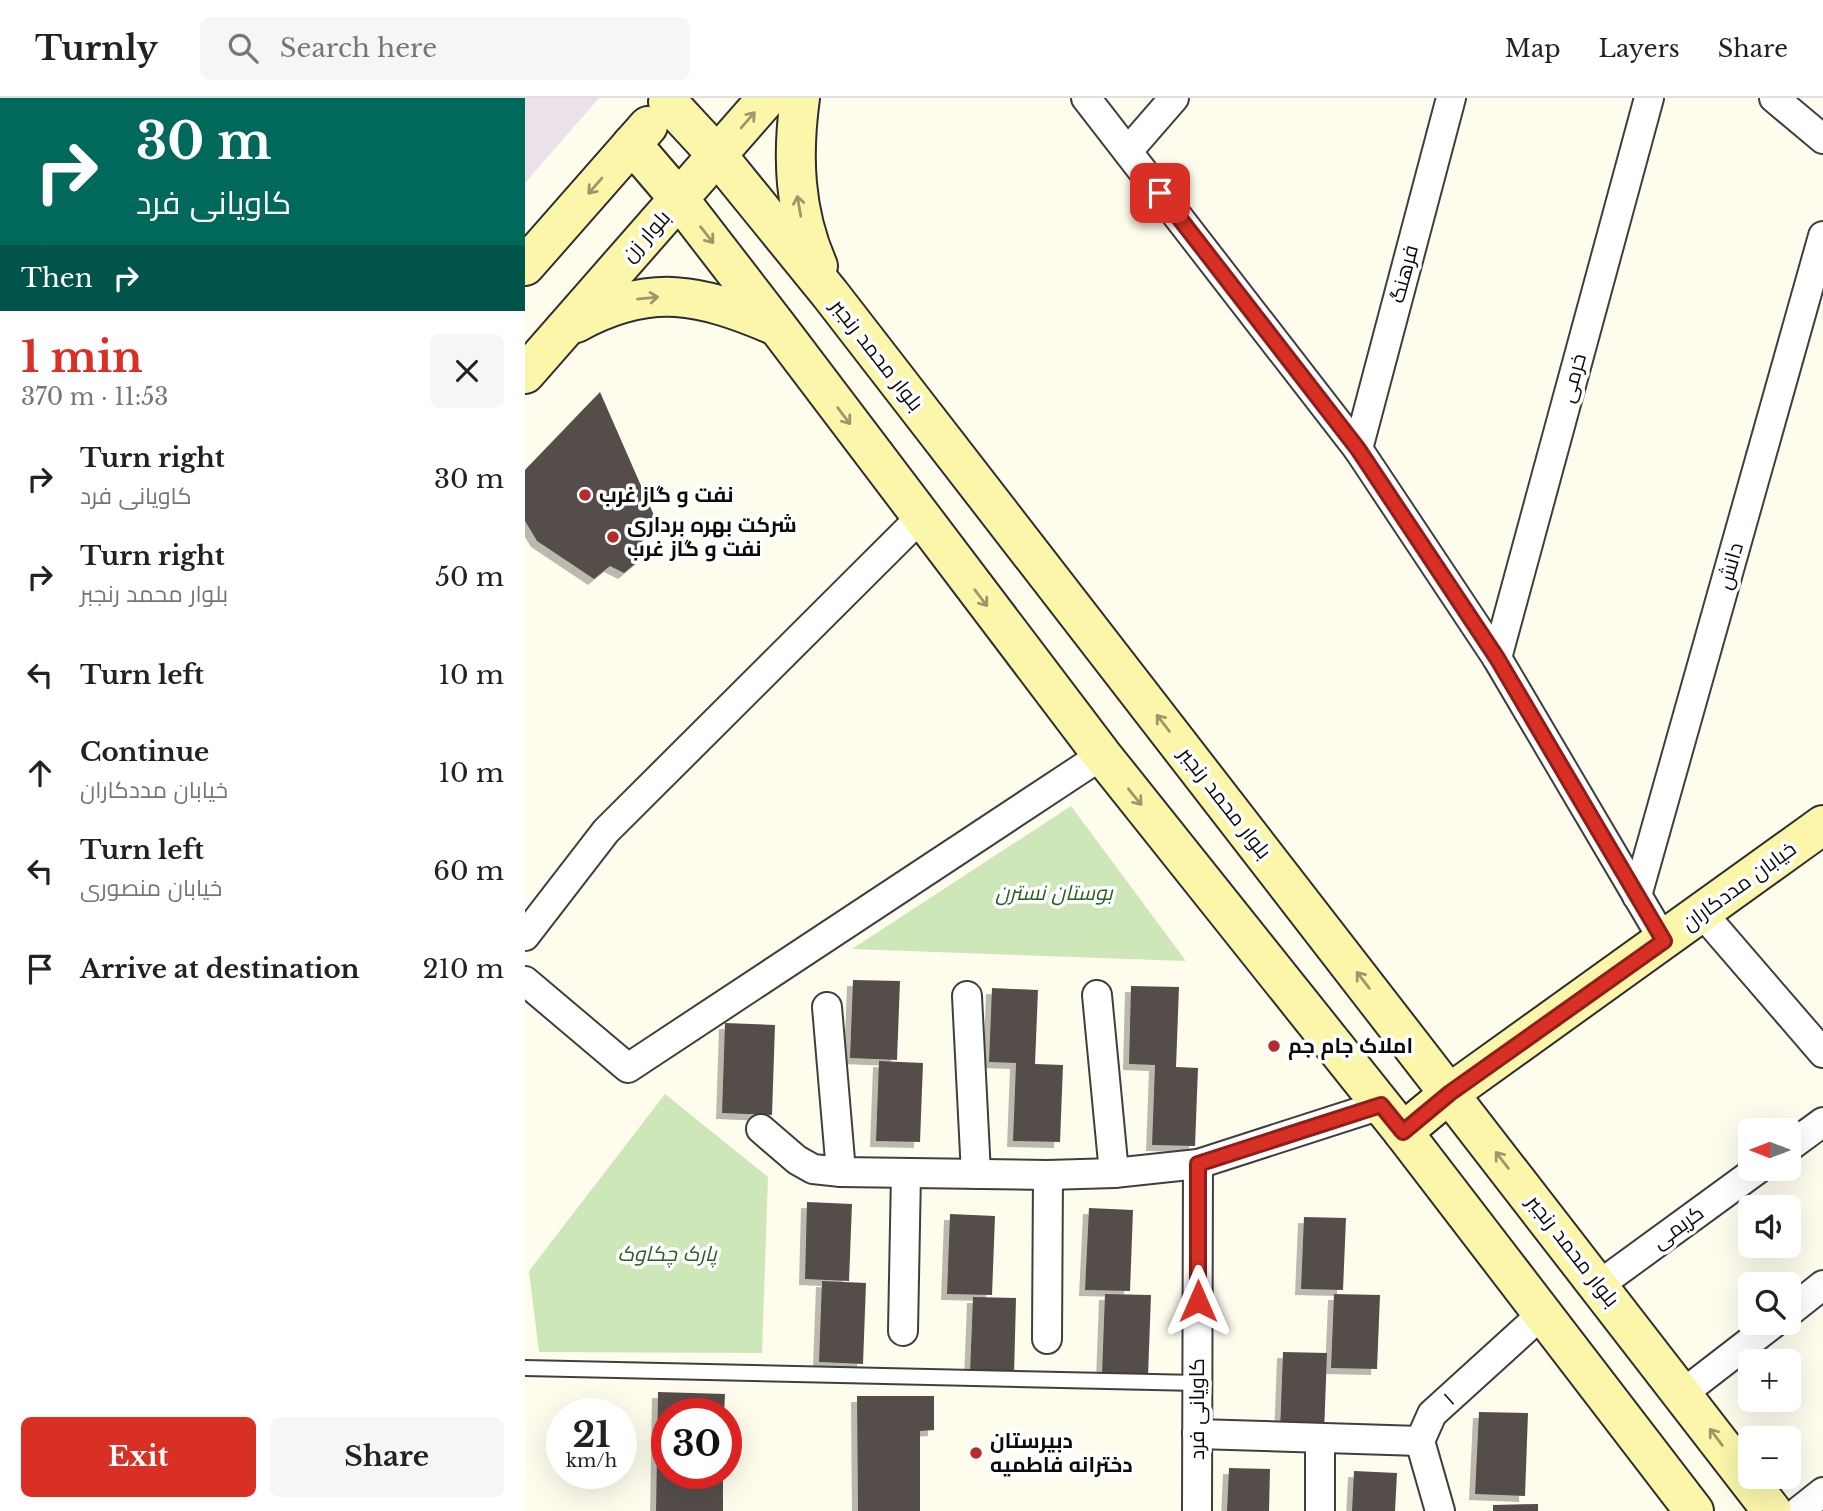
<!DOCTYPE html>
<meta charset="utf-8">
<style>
body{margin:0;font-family:"Libre Baskerville",Cairo,serif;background:#f6f6f6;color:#222;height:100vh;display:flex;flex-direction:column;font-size:26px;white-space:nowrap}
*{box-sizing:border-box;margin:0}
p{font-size:23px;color:#767676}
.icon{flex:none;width:38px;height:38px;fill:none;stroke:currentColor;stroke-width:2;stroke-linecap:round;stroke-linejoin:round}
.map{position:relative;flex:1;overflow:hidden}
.sheet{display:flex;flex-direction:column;background:#fff;width:525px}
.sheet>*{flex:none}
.banner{background:#00695c;color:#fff;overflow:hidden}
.needle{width:46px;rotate:270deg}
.buttons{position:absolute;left:1213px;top:1020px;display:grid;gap:14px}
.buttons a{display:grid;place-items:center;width:63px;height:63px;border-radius:10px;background:#fff;box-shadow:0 7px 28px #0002;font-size:35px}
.speed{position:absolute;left:21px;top:1300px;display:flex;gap:14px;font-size:35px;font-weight:700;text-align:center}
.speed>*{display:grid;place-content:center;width:91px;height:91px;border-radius:50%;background:#fff;box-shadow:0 7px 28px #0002;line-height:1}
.speed small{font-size:18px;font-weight:400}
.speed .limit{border:10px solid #d22;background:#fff;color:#111}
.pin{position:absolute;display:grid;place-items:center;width:60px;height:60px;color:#fff;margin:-30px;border-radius:14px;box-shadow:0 4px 10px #0006}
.me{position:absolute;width:77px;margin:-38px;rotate:0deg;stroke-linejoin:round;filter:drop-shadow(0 0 5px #0008)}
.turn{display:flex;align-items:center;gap:24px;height:147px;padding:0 21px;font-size:32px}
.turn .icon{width:91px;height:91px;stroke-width:2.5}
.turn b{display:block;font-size:49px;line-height:60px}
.then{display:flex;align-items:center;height:66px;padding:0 21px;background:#0003;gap:14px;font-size:26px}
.round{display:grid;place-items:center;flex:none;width:74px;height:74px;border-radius:10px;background:#f6f6f6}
.head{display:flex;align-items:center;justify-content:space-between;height:119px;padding:0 21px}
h1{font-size:42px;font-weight:700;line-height:52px;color:#d93025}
.primary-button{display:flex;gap:14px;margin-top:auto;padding:14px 21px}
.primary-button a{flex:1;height:80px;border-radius:10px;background:#d93025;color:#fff;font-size:28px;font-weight:700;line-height:80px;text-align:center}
.primary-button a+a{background:#f6f6f6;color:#222}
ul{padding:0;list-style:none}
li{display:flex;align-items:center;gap:21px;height:98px;padding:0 21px}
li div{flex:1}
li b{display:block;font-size:26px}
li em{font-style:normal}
header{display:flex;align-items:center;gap:42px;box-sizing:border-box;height:98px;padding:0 35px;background:#fff;border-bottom:2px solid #e0e0e0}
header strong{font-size:33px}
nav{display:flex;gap:38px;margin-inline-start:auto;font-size:24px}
.search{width:490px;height:63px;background:#f6f6f6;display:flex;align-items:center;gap:18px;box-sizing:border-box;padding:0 24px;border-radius:10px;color:#767676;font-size:26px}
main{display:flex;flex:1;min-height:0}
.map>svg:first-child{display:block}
.industrial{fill:#eae1eb}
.green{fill:#cee7b8}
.building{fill:#544e49;filter:url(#shadow)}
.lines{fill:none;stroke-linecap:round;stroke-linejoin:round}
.lane-casing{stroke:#3f3f3f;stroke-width:18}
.street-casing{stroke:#3f3f3f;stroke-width:32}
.secondary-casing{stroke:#2e2e2e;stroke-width:42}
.lane{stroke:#fff;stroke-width:14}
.street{stroke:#fff;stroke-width:28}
.secondary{stroke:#fbf6aa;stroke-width:38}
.oneway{stroke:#9b986b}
.route-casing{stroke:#8d1f18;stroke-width:18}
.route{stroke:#d93025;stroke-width:12}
.poi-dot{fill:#b62b2b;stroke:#fff;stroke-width:2.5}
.labels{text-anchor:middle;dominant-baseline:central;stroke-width:7;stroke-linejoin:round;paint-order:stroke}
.street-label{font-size:21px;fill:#0c0c0c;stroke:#fff}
.poi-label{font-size:21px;font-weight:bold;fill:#0c0c0c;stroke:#fff;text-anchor:start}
.park-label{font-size:21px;font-style:italic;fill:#2a6120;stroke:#fff}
</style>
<header>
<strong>Turnly</strong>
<div class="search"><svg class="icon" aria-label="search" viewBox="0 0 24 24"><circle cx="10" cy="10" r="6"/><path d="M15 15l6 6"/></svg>Search here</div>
<nav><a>Map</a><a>Layers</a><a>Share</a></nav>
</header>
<main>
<section class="sheet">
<div class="banner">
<div class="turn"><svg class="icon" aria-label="right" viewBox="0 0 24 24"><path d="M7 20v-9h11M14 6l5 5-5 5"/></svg><div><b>30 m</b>کاویانی فرد</div></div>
<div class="then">Then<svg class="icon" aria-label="right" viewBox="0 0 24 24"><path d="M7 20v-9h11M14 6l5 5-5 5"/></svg></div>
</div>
<div class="head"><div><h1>1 min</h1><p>370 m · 11:53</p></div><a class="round"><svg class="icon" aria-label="close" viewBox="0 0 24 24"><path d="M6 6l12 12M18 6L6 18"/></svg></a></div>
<ul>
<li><svg class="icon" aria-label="right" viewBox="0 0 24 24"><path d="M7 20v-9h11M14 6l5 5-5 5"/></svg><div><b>Turn right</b><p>کاویانی فرد</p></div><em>30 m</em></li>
<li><svg class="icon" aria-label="right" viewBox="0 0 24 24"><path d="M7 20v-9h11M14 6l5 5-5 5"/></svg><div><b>Turn right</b><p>بلوار محمد رنجبر</p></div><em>50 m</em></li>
<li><svg class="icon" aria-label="left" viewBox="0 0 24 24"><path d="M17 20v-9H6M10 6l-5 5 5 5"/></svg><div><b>Turn left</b></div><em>10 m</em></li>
<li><svg class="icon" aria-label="ahead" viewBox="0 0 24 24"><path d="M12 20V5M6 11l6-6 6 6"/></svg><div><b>Continue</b><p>خیابان مددکاران</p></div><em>10 m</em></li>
<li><svg class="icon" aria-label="left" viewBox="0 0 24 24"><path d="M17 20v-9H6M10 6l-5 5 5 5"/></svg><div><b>Turn left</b><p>خیابان منصوری</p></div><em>60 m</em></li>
<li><svg class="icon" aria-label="arrive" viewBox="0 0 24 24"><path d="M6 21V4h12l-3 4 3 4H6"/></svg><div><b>Arrive at destination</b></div><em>210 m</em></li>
</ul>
<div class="primary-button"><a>Exit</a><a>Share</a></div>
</section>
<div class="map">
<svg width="1298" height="1413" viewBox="0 0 1298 1413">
<defs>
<filter id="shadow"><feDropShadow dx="-6" dy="6" stdDeviation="0" flood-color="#0004"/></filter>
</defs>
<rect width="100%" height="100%" fill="#fefcec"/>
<polygon class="industrial" points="0,0 74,0 0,85"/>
<g class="green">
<polygon points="546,708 661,863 327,851"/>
<polygon points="140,996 243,1079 237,1255 14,1254 4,1173"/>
</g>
<g class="building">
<polygon points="75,294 135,431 116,441 122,456 99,475 85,468 69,481 12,443 0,423 0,372"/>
<polygon points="328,882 375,883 372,962 325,960"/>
<polygon points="606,888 654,889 651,969 673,970 670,1048 627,1047 630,967 604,966"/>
<polygon points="467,890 513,892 510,966 538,967 535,1044 488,1043 491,965 464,964"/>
<polygon points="200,925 250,927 247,1017 197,1015"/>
<polygon points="354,963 398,965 395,1044 351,1043"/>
<polygon points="282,1104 327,1106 324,1183 280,1181"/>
<polygon points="564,1110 608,1112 605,1193 560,1192"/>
<polygon points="425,1116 470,1118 467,1197 422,1196"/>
<polygon points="779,1119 821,1120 818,1192 776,1191"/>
<polygon points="297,1183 341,1185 338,1266 294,1264"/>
<polygon points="580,1196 626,1197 623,1278 577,1276"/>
<polygon points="809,1196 855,1197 852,1271 806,1270"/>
<polygon points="448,1199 491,1200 489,1277 445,1275"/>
<polygon points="758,1254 802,1255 799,1335 755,1333"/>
<polygon points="133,1294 200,1296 199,1316 142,1316 142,1376 198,1376 198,1413 131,1413"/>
<polygon points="332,1298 409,1298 409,1332 395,1333 395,1413 333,1413"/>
<polygon points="954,1314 1003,1315 1000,1398 950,1396"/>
<polygon points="704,1370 745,1371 744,1413 702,1413"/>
<polygon points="829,1373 872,1375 870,1413 827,1413"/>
<polygon points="1013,1406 1013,1413 968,1413 968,1407"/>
</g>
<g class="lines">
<g class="lane-casing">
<polyline id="lane" points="0,1270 673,1285"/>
</g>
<g class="street-casing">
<g id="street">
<polyline points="561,0 833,351 972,560 1139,843"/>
<polyline points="1249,0 1298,41"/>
<polyline points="603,53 649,0"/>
<polyline points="833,351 926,0"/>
<polyline points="972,560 1124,0"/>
<polyline points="1112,798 1298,138"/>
<polyline points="1178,816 1298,955"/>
<polyline points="0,838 81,733 395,420"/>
<polyline points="0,883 103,970 577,657"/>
<polyline points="572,897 589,1075"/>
<polyline points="442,898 451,1076"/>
<polyline points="302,909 316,1074"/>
<polyline points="236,1031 272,1062 288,1071 316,1074 523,1077 589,1075 673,1066 856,1007"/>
<polyline points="1264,1049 1298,1024"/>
<polyline points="1074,1187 1233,1071"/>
<polyline points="1264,1214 1298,1187"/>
<polyline points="378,1233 381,1075"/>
<polyline points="522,1241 523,1077"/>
<polyline points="1157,1296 1249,1225"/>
<polyline points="672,1336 895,1343"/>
<polyline points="795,1340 795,1413"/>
<polyline points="672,1413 673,1066"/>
<polyline points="915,1413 895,1343 907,1316 1017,1216"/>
<polyline points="1274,1413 1298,1394"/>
</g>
</g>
<g class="secondary-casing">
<g id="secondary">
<path d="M275,0C267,58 269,114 293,168"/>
<polyline points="143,4 192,57 305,196 1247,1413"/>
<polyline points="107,46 154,101 252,228 577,657 878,1034 1169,1413"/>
<polyline points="0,168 123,28"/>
<path d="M51,225C126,184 176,196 251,228"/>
<polyline points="0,276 242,0"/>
<polyline points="878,1034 925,995 1298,727"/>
</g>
</g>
<use href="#lane" class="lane"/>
<use href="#street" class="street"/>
<use href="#secondary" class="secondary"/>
</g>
<defs><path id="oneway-shaft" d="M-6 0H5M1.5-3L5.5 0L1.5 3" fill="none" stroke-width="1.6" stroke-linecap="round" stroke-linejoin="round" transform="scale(1.75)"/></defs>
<g class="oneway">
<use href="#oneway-shaft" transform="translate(223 22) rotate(-49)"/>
<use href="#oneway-shaft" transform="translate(70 88) rotate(131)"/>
<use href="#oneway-shaft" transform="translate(274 108) rotate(-100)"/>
<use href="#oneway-shaft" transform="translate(182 137) rotate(52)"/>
<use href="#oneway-shaft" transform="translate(123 200) rotate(-6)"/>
<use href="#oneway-shaft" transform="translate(319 318) rotate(53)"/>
<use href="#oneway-shaft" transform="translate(456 500) rotate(53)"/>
<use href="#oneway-shaft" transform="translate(638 625) rotate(-128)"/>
<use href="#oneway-shaft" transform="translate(610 699) rotate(51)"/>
<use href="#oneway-shaft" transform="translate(838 882) rotate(-128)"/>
<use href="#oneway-shaft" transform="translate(977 1062) rotate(-128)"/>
<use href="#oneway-shaft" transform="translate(1191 1339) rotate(-127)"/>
</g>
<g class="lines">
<g class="route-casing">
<polyline id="route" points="635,95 833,351 972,560 1139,843 925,995 878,1034 856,1007 673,1066 673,1203"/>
</g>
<use href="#route" class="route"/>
</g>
<g class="poi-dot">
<circle cx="60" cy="397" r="7"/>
<circle cx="88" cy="439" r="7"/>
<circle cx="749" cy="948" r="7"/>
<circle cx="451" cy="1355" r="7"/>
</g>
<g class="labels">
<g class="street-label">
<text transform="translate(121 138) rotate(-48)">بلوار زن</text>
<text transform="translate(879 176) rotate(-75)">فرهنگ</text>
<text transform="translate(352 257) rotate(52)">بلوار محمد رنجبر</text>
<text transform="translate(1048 280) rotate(-75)">خرمی</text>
<text transform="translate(1205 468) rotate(-74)">دانش</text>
<text transform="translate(700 705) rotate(52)">بلوار محمد رنجبر</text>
<text transform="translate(1214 788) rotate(-36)">خیابان مددکاران</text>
<text transform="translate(1153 1129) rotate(-36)">کریمی</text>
<text transform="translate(1048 1153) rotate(52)">بلوار محمد رنجبر</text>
<text transform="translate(924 1301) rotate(-42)">۱</text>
<text transform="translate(672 1311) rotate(-90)">کاویانی فرد</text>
</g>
<g class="poi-label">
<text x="74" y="397">نفت و گاز غرب</text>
<text x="102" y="427">شرکت بهره برداری<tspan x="102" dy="24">نفت و گاز غرب</tspan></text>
<text x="763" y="948">املاک جام جم</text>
<text x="465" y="1343">دبیرستان<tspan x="465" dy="24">دخترانه فاطمیه</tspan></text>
</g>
<g class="park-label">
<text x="529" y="795">بوستان نسترن</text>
<text x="142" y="1156">پارک چکاوک</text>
</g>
</g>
</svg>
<div class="buttons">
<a><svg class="needle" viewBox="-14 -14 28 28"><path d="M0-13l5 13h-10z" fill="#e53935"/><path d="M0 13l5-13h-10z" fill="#767676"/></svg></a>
<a><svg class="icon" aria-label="sound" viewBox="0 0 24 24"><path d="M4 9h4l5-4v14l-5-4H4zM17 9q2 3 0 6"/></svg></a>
<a><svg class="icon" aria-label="search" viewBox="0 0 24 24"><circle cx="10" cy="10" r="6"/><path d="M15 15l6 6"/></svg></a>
<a>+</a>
<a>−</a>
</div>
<div class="speed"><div>21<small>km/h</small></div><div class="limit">30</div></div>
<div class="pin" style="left:635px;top:95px;background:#d93025"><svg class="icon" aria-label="arrive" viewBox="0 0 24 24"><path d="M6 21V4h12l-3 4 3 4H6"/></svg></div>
<svg class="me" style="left:673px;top:1203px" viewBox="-20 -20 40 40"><path d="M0-17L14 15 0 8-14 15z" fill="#d93025" stroke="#fff" stroke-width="4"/></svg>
</div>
</main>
